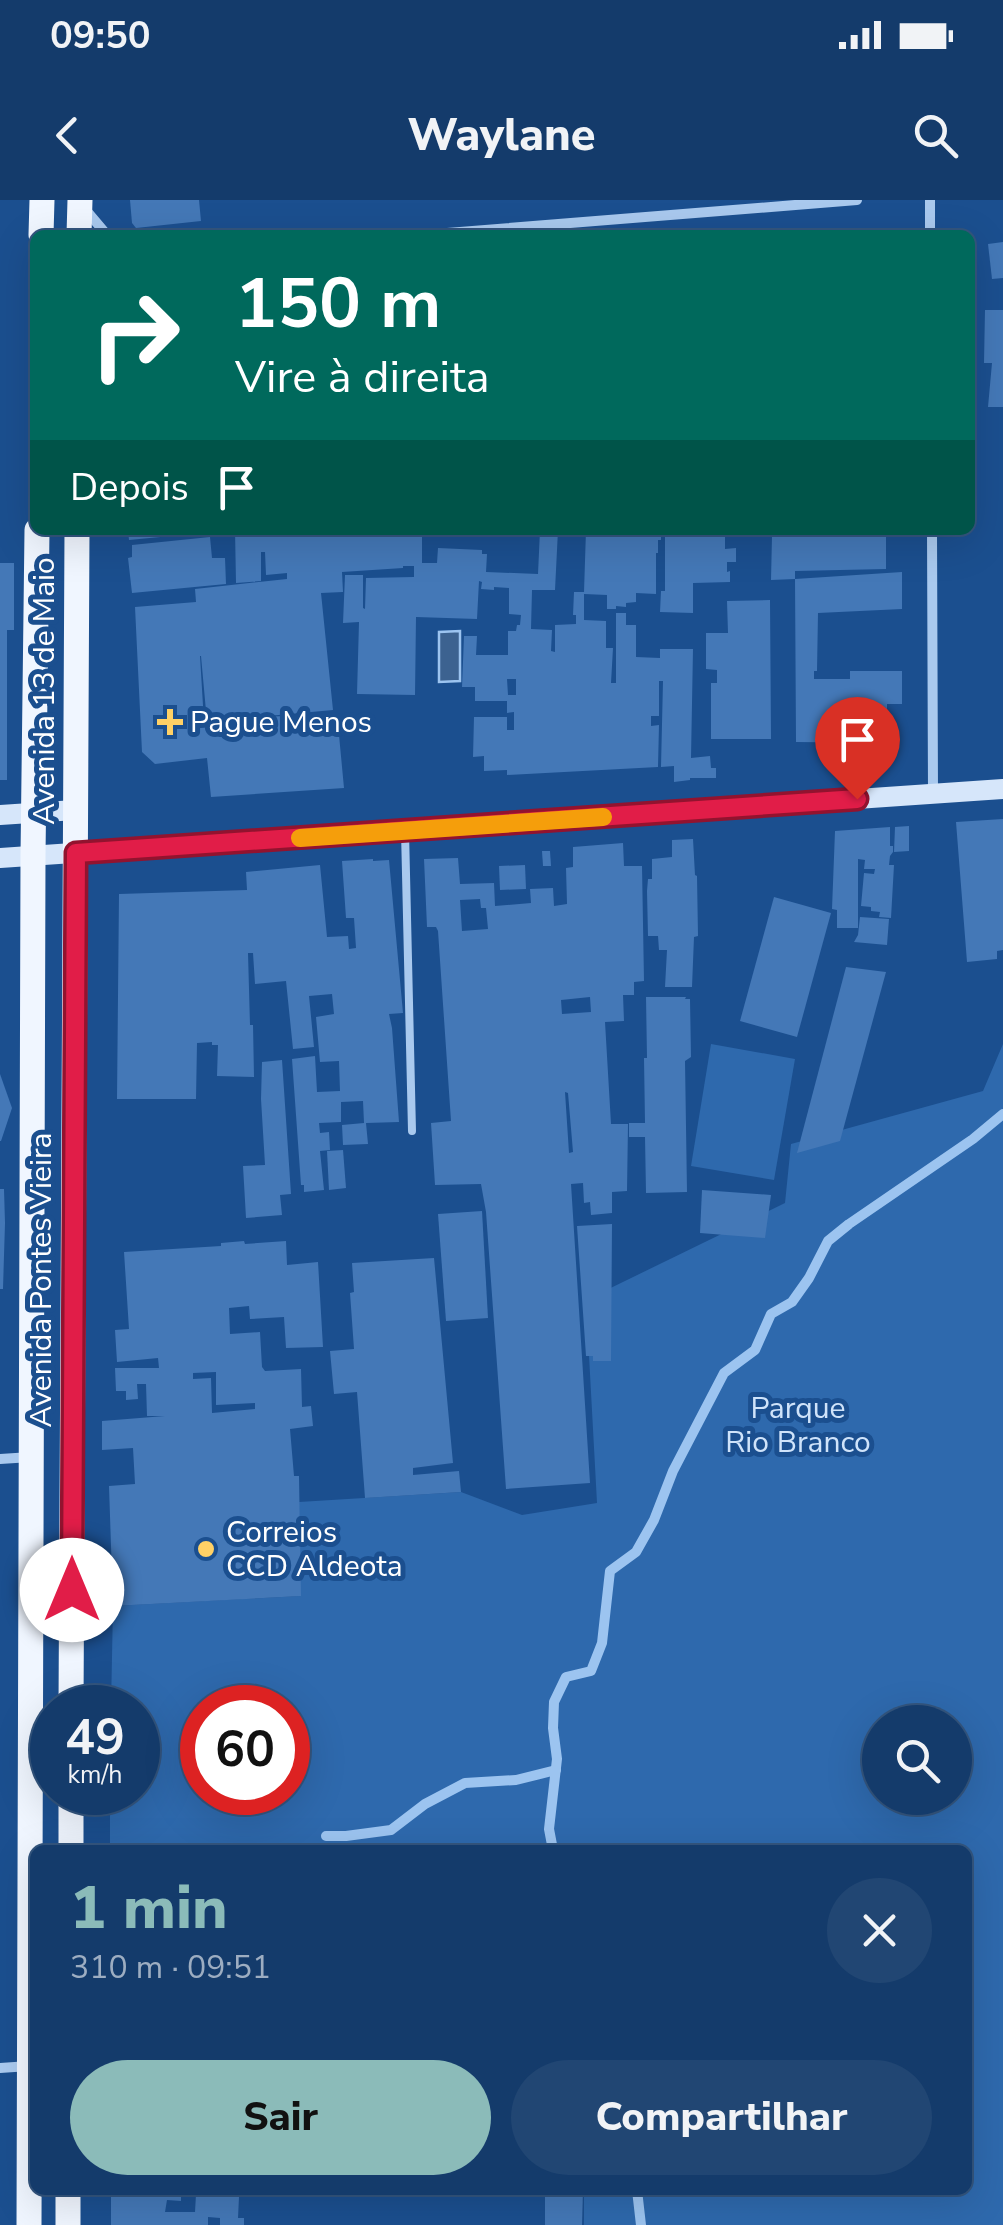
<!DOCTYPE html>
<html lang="pt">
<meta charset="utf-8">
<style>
body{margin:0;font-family:"Nunito Sans",sans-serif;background:#214673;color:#f1f3f6;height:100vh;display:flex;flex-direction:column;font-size:38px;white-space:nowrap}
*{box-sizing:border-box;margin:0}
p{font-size:32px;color:#9dadc1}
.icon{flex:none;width:55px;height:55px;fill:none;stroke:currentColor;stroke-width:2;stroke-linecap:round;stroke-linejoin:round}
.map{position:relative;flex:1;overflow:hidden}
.side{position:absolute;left:30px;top:1645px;width:942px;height:350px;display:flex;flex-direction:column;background:#143b6b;border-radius:15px;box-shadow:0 10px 40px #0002,0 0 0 2px #33557e}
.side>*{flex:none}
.banner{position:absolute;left:30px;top:30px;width:945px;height:305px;border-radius:15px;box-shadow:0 10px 40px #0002,0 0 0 2px #33557e;background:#00695c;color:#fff;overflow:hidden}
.fabs{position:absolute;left:862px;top:1505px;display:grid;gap:20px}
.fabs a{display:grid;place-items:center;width:110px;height:110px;border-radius:50%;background:#143b6b;box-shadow:0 10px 40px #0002,0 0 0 2px #33557e;font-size:50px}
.speed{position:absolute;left:30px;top:1485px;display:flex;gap:20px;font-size:50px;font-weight:700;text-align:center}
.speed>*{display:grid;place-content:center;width:130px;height:130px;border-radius:50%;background:#143b6b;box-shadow:0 10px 40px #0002,0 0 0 2px #33557e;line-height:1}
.speed small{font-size:25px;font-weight:400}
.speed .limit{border:15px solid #d22;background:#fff;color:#111}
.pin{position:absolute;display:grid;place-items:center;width:85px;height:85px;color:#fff;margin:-102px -42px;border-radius:50% 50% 50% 0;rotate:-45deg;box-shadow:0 0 10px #0007}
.pin .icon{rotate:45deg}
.me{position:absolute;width:110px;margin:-55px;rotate:0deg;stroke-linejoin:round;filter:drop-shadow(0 0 8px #0008)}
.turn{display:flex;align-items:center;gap:35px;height:210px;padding:0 40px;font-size:45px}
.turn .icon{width:130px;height:130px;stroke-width:2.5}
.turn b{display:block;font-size:70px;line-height:85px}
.then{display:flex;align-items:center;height:95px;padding:0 40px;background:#0003;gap:20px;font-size:38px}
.round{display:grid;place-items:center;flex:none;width:105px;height:105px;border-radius:52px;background:#214673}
.head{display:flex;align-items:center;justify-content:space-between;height:170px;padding:0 40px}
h1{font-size:60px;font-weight:800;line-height:75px;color:#8bbbb9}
.action{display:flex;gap:20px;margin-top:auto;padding:20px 40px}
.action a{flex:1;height:115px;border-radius:60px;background:#8bbbb9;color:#111;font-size:40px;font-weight:800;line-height:115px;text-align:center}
.action a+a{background:#214673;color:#f1f3f6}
.status{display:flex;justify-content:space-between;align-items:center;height:70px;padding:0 50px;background:#143b6b;direction:ltr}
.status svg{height:28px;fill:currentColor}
header{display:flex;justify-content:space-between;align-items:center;height:130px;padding:0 40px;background:#143b6b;font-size:45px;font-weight:800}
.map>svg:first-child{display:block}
.green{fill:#2e69ad;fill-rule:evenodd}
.water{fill:#3c6290;stroke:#9cc4f0;stroke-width:2.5}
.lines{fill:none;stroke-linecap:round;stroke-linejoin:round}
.stream{stroke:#9cc4f0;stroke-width:10}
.building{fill:#4478b7;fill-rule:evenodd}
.service{stroke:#a9c9ee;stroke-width:8}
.minor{stroke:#a9c9ee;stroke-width:10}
.secondary{stroke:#d6e6fa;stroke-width:20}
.primary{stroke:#f0f6ff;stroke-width:25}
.route-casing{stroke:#92132f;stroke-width:25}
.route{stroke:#e11d48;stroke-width:18}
.slow{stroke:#f59e0b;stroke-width:18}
.poi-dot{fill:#ffd166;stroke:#1b4f8f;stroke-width:4}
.labels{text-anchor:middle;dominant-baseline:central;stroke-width:10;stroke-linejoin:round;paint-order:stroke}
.street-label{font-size:30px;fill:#fff;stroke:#1b4f8f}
.poi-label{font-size:30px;fill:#fff;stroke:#1b4f8f;text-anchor:start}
.park-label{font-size:30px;fill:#cfe3fa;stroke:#1b4f8f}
</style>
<div class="status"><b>09:50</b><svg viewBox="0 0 49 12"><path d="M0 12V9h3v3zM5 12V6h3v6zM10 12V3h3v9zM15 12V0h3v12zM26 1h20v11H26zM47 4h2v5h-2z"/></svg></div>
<header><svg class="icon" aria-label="back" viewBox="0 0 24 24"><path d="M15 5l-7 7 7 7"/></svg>Waylane<svg class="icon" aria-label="search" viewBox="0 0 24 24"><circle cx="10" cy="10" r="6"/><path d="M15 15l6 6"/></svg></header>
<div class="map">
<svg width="1003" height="2025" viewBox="0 0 1003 2025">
<rect width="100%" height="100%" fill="#1b4f8f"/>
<g class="green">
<polygon points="711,844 795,859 774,980 691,966"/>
<path d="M1003,844V2025H584V1990H968V1650H110V1593L138,1592V1508L111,1507L113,1406L300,1396L299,1302L461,1292L522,1315L597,1303L586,1100L785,1003L791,944L983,891ZM202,1508H288V1592H202ZM880,1522H955V1598H880Z"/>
</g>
<polygon class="water" points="460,431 460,481 439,482 439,432"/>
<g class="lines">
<g class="stream">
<polyline points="326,1636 346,1636 391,1630 425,1604 465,1583 516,1580 556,1570"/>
<polyline points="553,1650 549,1629 557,1559 553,1528 554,1502 566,1477 591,1471 602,1443 610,1371 636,1352 654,1320 673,1271 724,1173 755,1150 771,1114 792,1102 809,1078 828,1041 849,1024 973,939 1003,914"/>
<polyline points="637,1990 641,2025"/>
</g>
</g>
<g class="building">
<polygon points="130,0 199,0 201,21 136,28 132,23"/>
<polygon points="1003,42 1003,78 992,79 988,44"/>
<polygon points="985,110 1003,110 1003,207 988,207 992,163 984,163"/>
<polygon points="128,330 202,330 202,333 129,340"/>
<path d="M235,330H422V363H437L438,348L482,350V354H487L486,372L538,374L540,330H558L555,390H532L531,429L552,430L551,451L555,452V425L576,424V415H573L574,392H584L586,330H616V333H623V330H728V336L725,335V349L736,348V362H727V372L730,371V382L693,383V413L660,412L661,391H665V337H661V340H658V353H656V394L636,393V402L626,403V407L616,406V409H607V395L584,394V420L606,421V448H613L611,483H616V413H626V425H636V457L660,458V449H693L691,558L710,556L711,568H716V578H690V580L674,582V566L661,567L663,481H659V516H651V526L659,525L658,567L507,575V570L484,571V556L473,557L474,517H507V530H514V512L507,513V501H475V487H462L464,436H477L476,455H508V431H516L517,425H520L521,415L509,414V388L494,387V390L481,389L482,382L479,381L477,419L416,417L415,495L357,494L359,422L343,423L345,375H363V408L365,409L366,378L414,377V366H403V368L342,372L343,392L321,393L333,510L246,518L325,514L328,536L339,535L344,588L211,597L207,558L155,564L142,552L135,407L196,402L195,389L287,379V373L266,375L265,352H261V381L236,383ZM200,456H201L207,522H204ZM507,479H516V495H508Z"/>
<polygon points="743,330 892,330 892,334 886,335 886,369 795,371 795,379 771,380 772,336 743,336"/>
<polygon points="210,337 212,358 225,358 226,384 132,393 128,358 132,357 132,345"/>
<polygon points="0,363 14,363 14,430 7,430 7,580 0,580"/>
<polygon points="902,372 902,409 818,413 817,471 814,471 814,479 850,479 850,471 902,471 902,504 887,504 887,543 796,542 795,379"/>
<polygon points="770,400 771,539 711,539 711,483 717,483 717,470 706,469 706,433 728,433 727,401"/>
<polygon points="1003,619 1003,750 997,751 997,759 967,762 956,622"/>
<polygon points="909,626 909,651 894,652 895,627"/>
<polygon points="890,627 890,646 893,646 893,652 890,656 889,665 894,665 891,718 879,717 880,712 871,711 871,707 861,706 864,673 874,674 875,669 864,669 865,660 858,659 858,728 837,728 837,710 832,709 835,631"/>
<polygon points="693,639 695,675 697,676 698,736 694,737 692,787 665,787 667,750 659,750 658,736 648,736 647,691 648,679 652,679 652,659 672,657 672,640"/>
<path d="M623,643L624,666H642L644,781L634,782V795H623L624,821L605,822L611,924H628L627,991L612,992V1013L591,1015L590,1002L584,1003L583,983L571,984L590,1283L506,1289L486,1012L481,984L435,985L431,923L451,921L438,731L436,727H427L424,659L458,658L460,684L494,683L495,706L531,703L530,689L553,688L554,706L567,704L566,668L573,667V647ZM480,699L481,708H486L488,729L462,731L460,700ZM590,797L591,812L562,814L561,800ZM565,892L568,893L573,952L569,953Z"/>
<polygon points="542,651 550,651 551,666 543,666"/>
<polygon points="373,659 373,661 389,660 403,813 389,814 392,828 399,922 366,923 368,944 343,945 342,925 364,923 363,901 341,902 341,922 319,923 320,933 329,932 330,950 320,951 324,990 304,992 304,985 301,985 292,859 315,856 317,892 340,891 339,861 320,862 316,817 334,814 332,794 309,796 314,847 293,849 286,781 255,784 253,753 248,753 250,825 253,825 254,877 217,876 218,845 212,845 212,842 197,843 196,899 117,899 119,694 247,690 246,672 320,665 327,737 348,736 349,749 356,748 354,718 346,718 342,661"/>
<polygon points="525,665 526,689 500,690 499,666"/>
<polygon points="774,697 831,713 797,837 740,821"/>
<polygon points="860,717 889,719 887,745 854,742 858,735"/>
<polygon points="846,767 886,772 840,941 797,953"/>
<polygon points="646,797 686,797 685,799 690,799 691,857 685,861 687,992 646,993 645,937 629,937 629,923 645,923 644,858 647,858"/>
<polygon points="282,860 291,994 280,995 282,1015 246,1018 243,966 265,965 261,899 262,862"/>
<polygon points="0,874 12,908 1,941 0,941"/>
<polygon points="343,950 346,988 329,990 327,951"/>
<polygon points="0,989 4,989 5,1023 3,1089 0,1089"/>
<polygon points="702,990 771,995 765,1038 700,1033"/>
<polygon points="482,1011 488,1118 446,1121 438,1014"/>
<polygon points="612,1024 611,1161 593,1161 593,1156 586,1156 577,1026"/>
<path d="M244,1041L245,1044L286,1041L287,1065L318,1062L323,1147L286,1148L284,1117L250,1119L249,1106L229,1108L230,1134L260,1132L262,1167L265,1171L301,1169L302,1207L311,1206L313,1226L290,1229L294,1276H299L301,1396L113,1406L109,1286L135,1284L133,1248L102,1250V1221L165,1216H147L146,1184H137L138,1199L126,1200V1191H116L115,1168H159L158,1158L117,1162L115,1130L129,1129L124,1052L221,1046V1043ZM216,1172V1205L255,1203V1209L212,1213L211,1178L193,1179V1173Z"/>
<polygon points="434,1058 453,1263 413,1268 413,1275 459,1271 461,1292 365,1298 357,1192 334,1194 330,1151 354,1149 350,1093 354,1092 352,1063"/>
<path d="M111,1990H247V1996L239,1997L238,2018H244V2025H220V2018L208,2017V2025H111ZM181,1994H196L195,2012H165L167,2000L181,2001Z"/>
<polygon points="545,1990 583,1990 582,2025 545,2025"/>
</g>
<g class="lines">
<polyline class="service" points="405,631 412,931"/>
<g class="minor">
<polyline points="930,0 930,35"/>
<polyline points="85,9 107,35"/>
<polyline points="422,35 857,0"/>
<polyline points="932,330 933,593"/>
<polyline points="0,1259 31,1257"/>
<polyline points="0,1868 29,1866"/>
</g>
<g class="secondary">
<polyline points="0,615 75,610"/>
<polyline points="0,658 1003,589"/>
</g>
<g class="primary">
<polyline points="41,35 42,0"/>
<polyline points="79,35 80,0"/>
<polyline points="71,1508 77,330"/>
<polyline points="71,1650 71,1592"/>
<polyline points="29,2025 33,656 37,330"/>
<polyline points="68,2025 68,1990"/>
</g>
</g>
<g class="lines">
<g class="route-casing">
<polyline id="route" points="72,1390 76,653 857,599"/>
</g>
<use href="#route" class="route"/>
<polyline class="slow" points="300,638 603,617"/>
</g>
<g class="poi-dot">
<path d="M165 507h10v10h10v10h-10v10h-10v-10h-10v-10h10z"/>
<circle cx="206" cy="1349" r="10"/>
</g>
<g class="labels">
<g class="street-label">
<text transform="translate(44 491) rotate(-90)">Avenida 13 de Maio</text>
<text transform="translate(41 1080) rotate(-90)">Avenida Pontes Vieira</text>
</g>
<g class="poi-label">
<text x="190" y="522">Pague Menos</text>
<text x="226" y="1332">Correios<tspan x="226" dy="34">CCD Aldeota</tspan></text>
</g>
<g class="park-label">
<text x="798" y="1208">Parque<tspan x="798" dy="34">Rio Branco</tspan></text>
</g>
</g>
</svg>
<div class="fabs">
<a><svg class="icon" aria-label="search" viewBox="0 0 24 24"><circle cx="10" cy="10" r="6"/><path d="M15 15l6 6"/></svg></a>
</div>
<div class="speed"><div>49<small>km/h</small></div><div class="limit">60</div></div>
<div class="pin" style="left:857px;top:599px;background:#d93025"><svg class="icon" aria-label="arrive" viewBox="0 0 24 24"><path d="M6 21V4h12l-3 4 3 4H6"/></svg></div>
<svg class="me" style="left:72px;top:1390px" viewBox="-20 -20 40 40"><circle r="19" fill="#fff"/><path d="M0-13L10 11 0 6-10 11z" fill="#e11d48"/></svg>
<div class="banner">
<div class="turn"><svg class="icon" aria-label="right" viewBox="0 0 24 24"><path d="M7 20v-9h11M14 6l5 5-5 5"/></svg><div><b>150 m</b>Vire à direita</div></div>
<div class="then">Depois<svg class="icon" aria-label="arrive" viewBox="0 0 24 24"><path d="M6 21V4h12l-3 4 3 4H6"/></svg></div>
</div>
<section class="side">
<div class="head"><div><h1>1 min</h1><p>310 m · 09:51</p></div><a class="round"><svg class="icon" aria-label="close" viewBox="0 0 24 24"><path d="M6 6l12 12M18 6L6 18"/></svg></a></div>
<div class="action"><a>Sair</a><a>Compartilhar</a></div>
</section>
</div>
